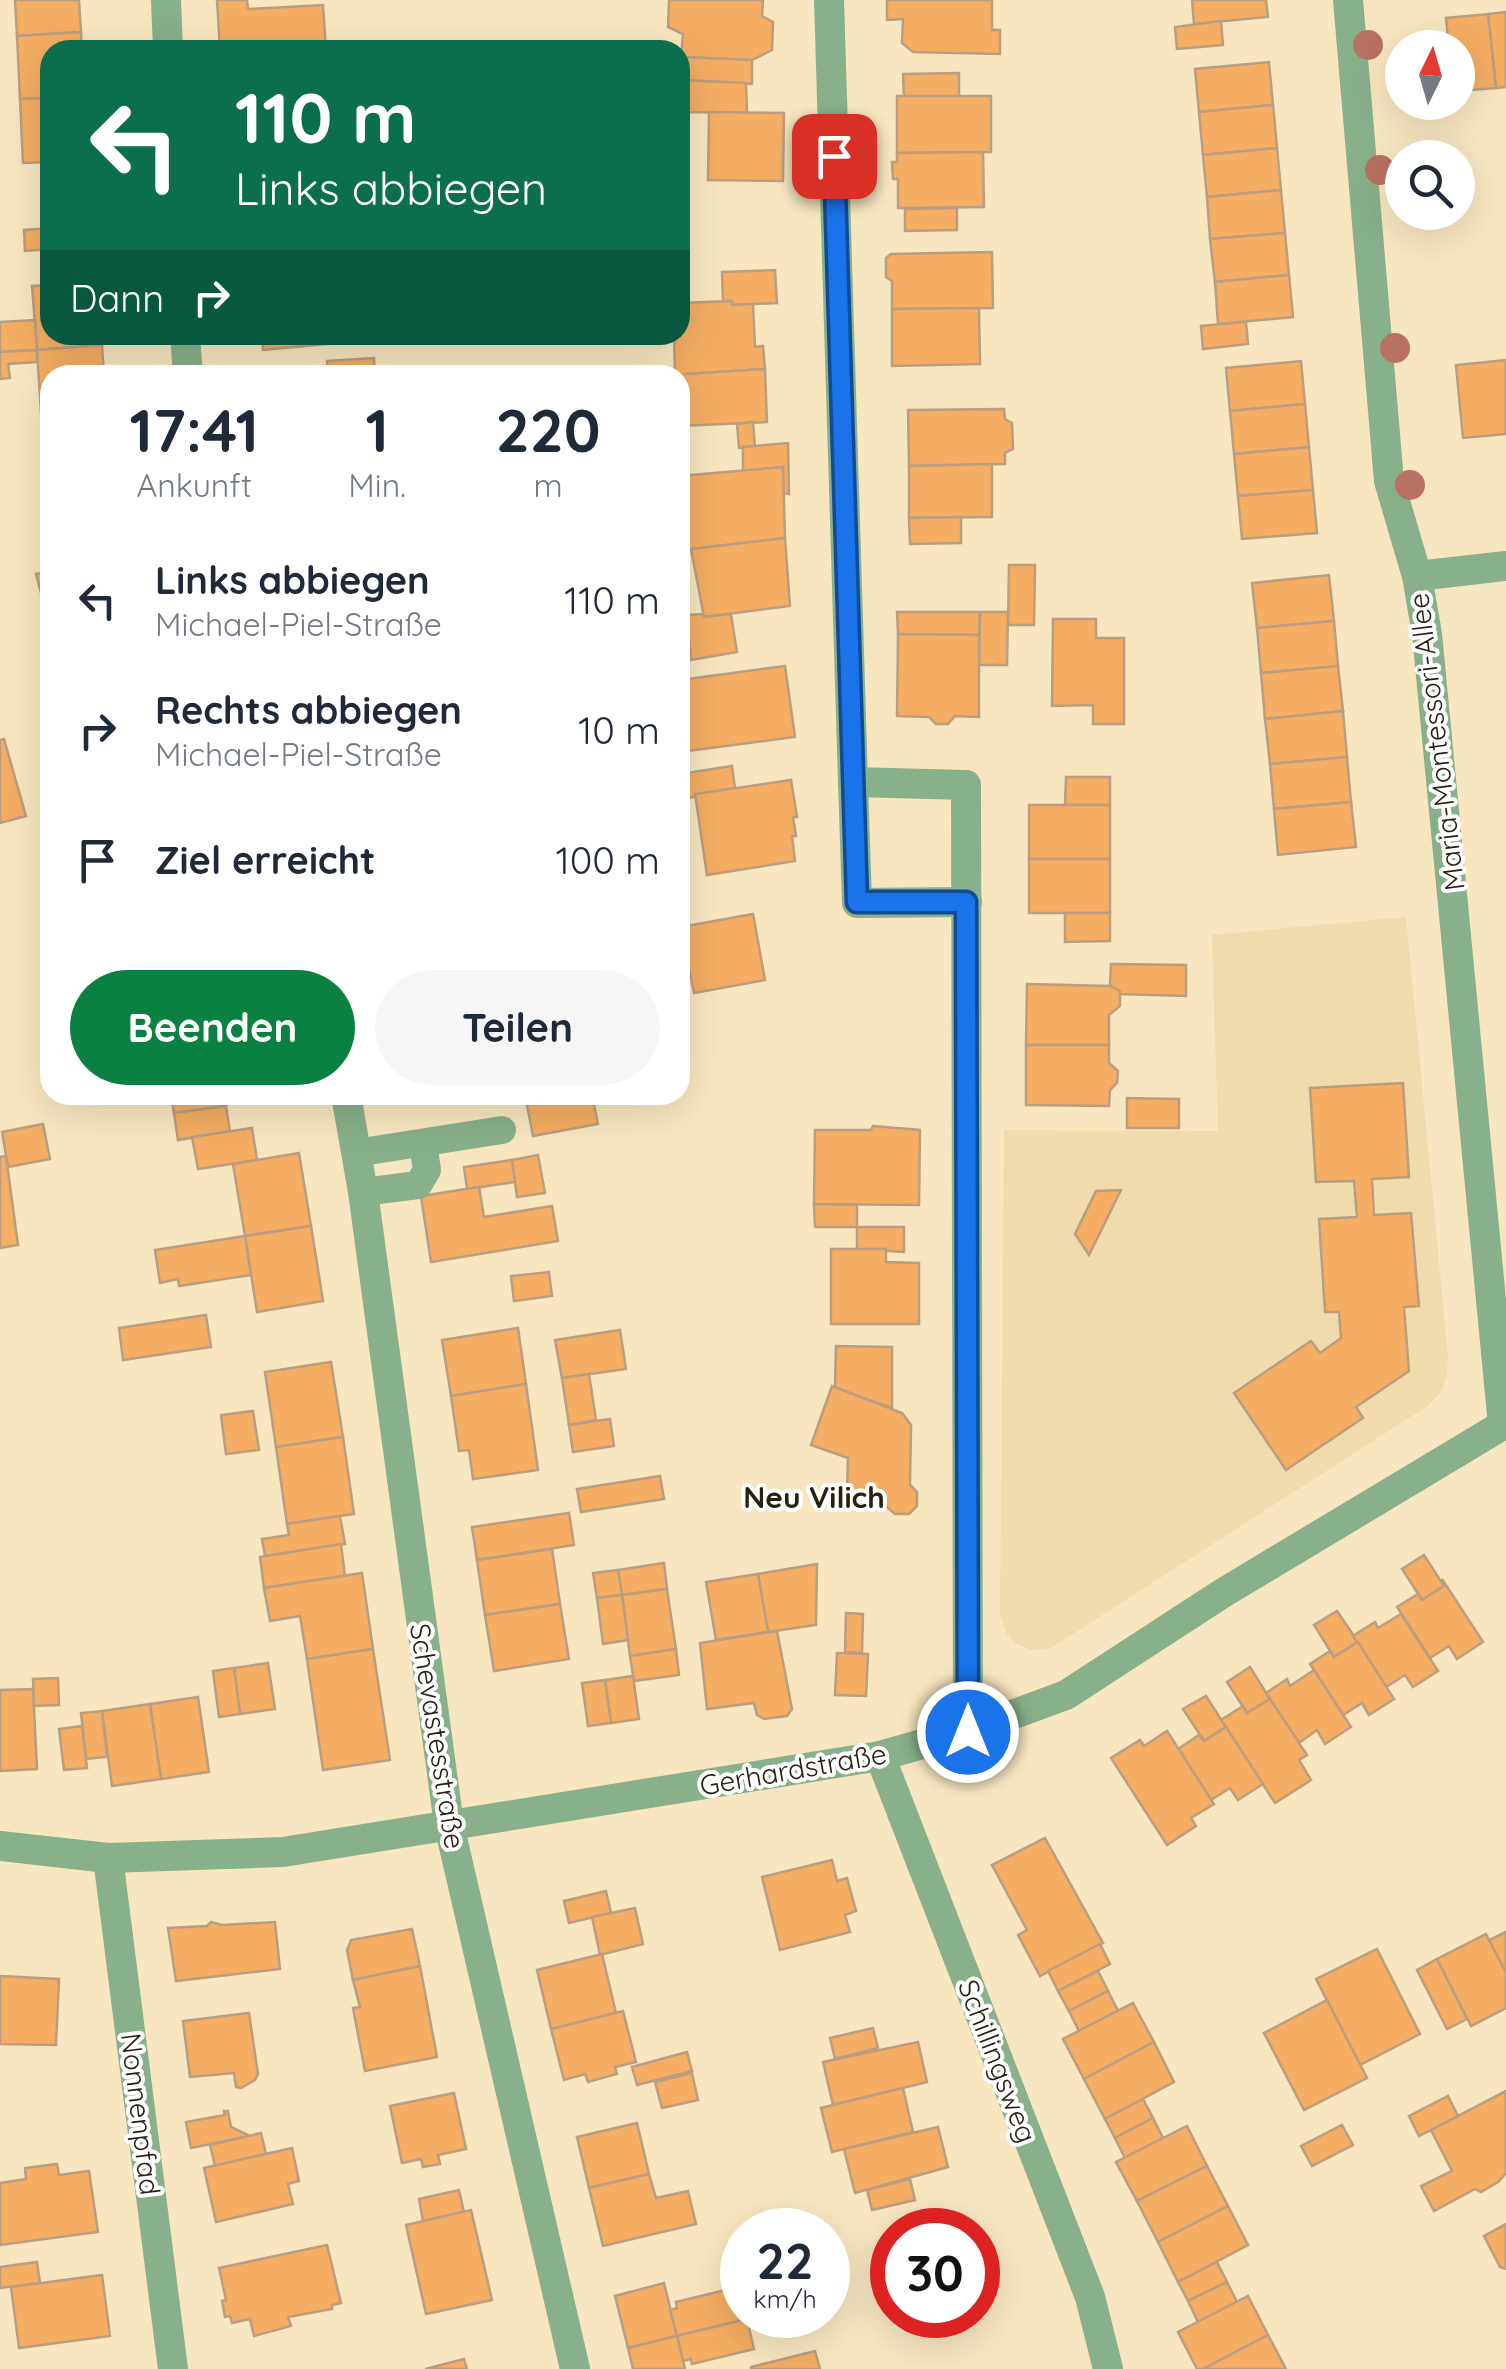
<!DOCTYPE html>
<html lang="de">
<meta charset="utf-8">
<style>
body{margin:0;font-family:Quicksand,sans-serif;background:#f6f6f7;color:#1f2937;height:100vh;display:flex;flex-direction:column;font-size:38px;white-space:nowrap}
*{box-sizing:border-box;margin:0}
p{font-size:32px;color:#747a83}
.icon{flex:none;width:55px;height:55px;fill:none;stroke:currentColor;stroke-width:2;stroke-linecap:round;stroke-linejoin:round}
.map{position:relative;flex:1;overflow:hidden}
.drawer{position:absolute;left:40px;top:365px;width:650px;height:740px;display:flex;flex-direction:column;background:#fff;border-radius:30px;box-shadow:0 10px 40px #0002}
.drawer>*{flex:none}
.hud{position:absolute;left:40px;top:40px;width:650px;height:305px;border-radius:30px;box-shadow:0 10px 40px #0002;background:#0b6e4f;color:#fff;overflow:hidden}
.needle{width:65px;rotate:5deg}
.tools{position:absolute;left:1385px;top:30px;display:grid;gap:20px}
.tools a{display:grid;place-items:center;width:90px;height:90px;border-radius:50%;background:#fff;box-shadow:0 10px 40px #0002;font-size:50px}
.speed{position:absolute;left:720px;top:2208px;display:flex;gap:20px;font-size:50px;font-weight:700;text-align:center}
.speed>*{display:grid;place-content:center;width:130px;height:130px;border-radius:50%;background:#fff;box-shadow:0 10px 40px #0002;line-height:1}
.speed small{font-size:25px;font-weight:400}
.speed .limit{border:15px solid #d22;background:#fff;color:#111}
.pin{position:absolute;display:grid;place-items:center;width:85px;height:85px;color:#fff;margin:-42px;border-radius:20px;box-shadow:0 5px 15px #0006}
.me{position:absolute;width:110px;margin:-55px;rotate:0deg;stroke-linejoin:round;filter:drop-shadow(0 0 8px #0008)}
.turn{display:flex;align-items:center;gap:35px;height:210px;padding:0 30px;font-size:45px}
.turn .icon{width:130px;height:130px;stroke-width:2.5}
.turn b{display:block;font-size:70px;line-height:85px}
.then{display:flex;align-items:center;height:95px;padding:0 30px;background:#0003;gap:20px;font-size:38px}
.eta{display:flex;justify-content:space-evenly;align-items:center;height:170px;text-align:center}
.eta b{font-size:60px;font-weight:800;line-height:70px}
.cta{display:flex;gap:20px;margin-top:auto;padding:20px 30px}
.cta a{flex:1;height:115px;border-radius:60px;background:#0b8043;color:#fff;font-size:40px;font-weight:800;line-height:115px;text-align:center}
.cta a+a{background:#f6f6f7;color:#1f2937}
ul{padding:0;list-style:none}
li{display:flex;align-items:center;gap:30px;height:130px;padding:0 30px}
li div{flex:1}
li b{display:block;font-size:38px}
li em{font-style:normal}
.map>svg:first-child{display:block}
.built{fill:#f0dbad}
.building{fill:#f4ad62;stroke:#bb9d80;stroke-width:2.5}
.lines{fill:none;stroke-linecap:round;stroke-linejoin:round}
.lane{stroke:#88b08a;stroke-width:28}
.street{stroke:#88b08a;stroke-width:30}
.tree{fill:#b87162}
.route-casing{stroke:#114b97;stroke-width:25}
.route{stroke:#1a73e8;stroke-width:18}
.labels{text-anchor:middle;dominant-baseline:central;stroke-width:8;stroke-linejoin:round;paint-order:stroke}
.street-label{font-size:28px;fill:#272112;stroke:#fff}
.neighbourhood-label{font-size:30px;font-weight:bold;fill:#272112;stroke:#fff}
</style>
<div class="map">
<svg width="1506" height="2369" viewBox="0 0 1506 2369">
<rect width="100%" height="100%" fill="#f7e6bf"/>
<polygon class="built" points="1406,917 1448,1356 1447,1376 1441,1392 1429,1405 1051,1648 1031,1650 1017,1644 1006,1633 1000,1614 1004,1130 1218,1131 1212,935"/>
<g class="building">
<polygon points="15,0 79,0 81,32 17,36"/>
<polygon points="217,0 247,0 248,9 323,5 326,50 220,50"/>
<polygon points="669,0 763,0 762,16 773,22 772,50 752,60 681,57 683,34 668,27"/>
<polygon points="887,0 992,0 992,30 1000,30 1000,54 913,52 902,43 903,19 887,20"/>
<polygon points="1192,0 1266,0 1268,17 1194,24"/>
<polygon points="1506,12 1506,87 1496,88 1488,14"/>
<polygon points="1488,14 1496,88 1458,91 1458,48 1449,48 1446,18"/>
<polygon points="1221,21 1223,45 1177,49 1175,27"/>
<polygon points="81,32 82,50 50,50 50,98 20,99 17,36"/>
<polygon points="681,57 752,60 752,84 680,80"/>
<polygon points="1269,62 1273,105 1199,112 1195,69"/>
<polygon points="959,73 959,96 904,97 903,74"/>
<polygon points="680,80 746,83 747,113 680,112"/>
<polygon points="897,96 991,96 991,152 897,153"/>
<polygon points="50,98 50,162 23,163 20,99"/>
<polygon points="1422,102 1445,102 1445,109 1423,111"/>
<polygon points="1273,105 1277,148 1203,155 1199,112"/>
<polygon points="709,112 784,113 783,181 708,180"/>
<polygon points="1277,148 1281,190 1207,197 1203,155"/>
<polygon points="983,152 984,207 898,208 898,179 893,179 892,162 897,162 897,153"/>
<polygon points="1281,190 1285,233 1210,239 1207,197"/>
<polygon points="957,208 957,230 905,231 905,209"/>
<polygon points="50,228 50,249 25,251 24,230"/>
<polygon points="1285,233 1289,275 1215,282 1210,239"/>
<polygon points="992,252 993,308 892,309 892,281 886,277 886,258 891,254"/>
<polygon points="775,270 777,303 732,305 732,301 723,301 722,272"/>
<polygon points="1289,275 1293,317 1218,324 1215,282"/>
<polygon points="50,285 50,335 101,335 102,345 37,350 32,286"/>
<polygon points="732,301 732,305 753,304 755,347 763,346 765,369 675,375 674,335 680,335 680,303"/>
<polygon points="979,308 980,364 892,366 892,309"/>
<polygon points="35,320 37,350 0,352 0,322"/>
<polygon points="1246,322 1248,344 1203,349 1201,326"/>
<polygon points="262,335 326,335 327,344 263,350"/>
<polygon points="102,345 104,375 50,375 50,411 41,412 37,350"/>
<polygon points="37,350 37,362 8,364 10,378 0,379 0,352"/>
<polygon points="374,358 375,375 328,375 327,361"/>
<polygon points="1506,360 1506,434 1463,438 1456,365"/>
<polygon points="1301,361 1305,404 1230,411 1226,368"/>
<polygon points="765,369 767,422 680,426 680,375 672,375"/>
<polygon points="1305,404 1309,447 1234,454 1230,411"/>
<polygon points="1004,409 1005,419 1012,423 1013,449 1005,453 1005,464 909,466 908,410"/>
<polygon points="50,411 50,471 45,471 41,412"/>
<polygon points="753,422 755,447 739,448 737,424"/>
<polygon points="788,443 789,494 783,493 783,467 743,472 743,447"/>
<polygon points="1309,447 1313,490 1238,496 1234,454"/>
<polygon points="992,464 992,517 909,518 909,466"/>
<polygon points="783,467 785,538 685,550 680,476"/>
<polygon points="1313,490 1317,533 1242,539 1238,496"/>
<polygon points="961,517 961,543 910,544 909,518"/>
<polygon points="785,538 790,606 704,617 691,549"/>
<polygon points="1009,565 1035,565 1034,625 1008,625"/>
<polygon points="50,571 50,627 36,574"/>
<polygon points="1329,575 1334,621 1257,628 1252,583"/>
<polygon points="897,612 980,612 979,635 898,634"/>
<polygon points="980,612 1008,612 1007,665 979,665"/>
<polygon points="703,614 704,617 731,614 737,652 691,660 686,615"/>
<polygon points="1053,619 1096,619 1096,638 1124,638 1124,724 1093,724 1093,705 1052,706"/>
<polygon points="1334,621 1338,666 1261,673 1257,628"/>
<polygon points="898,634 979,635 979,717 955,716 948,724 936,724 929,717 897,716"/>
<polygon points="689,638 691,660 680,662 680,639"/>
<polygon points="785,666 795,737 687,751 680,680"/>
<polygon points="1338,666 1343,711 1265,719 1261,673"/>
<polygon points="1343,711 1347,757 1270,764 1265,719"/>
<polygon points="4,739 26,816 0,823 0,740"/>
<polygon points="1347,757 1351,802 1274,809 1270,764"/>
<polygon points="732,766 735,788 680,800 680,774"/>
<polygon points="1066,777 1110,777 1110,805 1065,805"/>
<polygon points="791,780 797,817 793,817 796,836 792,836 795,861 707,875 695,794"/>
<polygon points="1351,802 1356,847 1278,855 1274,809"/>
<rect x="1029" y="805" width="81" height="54"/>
<rect x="1029" y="859" width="81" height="54"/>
<polygon points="1065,913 1110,913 1110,941 1065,942"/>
<polygon points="753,914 765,980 694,993 681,927"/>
<polygon points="1111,964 1186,965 1186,996 1120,994 1120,991 1110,986"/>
<polygon points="1027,984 1110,986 1120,991 1120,1006 1109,1015 1109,1045 1026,1045"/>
<polygon points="1026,1045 1109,1045 1109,1063 1118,1071 1117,1083 1110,1090 1109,1106 1026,1105"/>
<polygon points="1403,1083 1409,1177 1372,1179 1374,1215 1411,1213 1419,1306 1404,1307 1409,1371 1356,1407 1363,1418 1286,1470 1234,1393 1311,1341 1320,1353 1341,1338 1339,1312 1325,1312 1319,1219 1357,1217 1354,1181 1316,1182 1310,1088"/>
<polygon points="171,1095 231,1095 225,1096 226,1106 174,1113"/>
<polygon points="525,1095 592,1095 598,1124 533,1136"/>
<polygon points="1127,1098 1179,1099 1179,1128 1127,1128"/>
<polygon points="226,1106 230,1132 178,1140 174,1113"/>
<polygon points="43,1124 50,1159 8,1167 2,1132"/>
<polygon points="873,1126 920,1130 919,1205 814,1204 815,1130 871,1130"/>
<polygon points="252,1128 257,1160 198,1169 192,1137"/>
<polygon points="299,1153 311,1226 245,1236 233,1164"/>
<polygon points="538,1155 545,1193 517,1197 512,1160"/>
<polygon points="6,1156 18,1245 0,1248 0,1157"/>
<polygon points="512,1160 515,1182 467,1189 464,1167"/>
<polygon points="479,1187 484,1217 552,1206 558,1241 431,1262 421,1196"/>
<polygon points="1121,1190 1089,1255 1075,1234 1096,1191"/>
<polygon points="814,1204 857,1205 857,1227 815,1227"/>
<polygon points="311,1226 323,1301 257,1312 245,1236"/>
<polygon points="857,1227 904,1227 904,1252 857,1249"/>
<polygon points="245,1236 251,1275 179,1286 178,1279 160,1283 155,1250"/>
<polygon points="831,1249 886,1249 886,1262 919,1263 919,1324 831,1324"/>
<polygon points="549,1272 552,1296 514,1301 511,1276"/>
<polygon points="206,1315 211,1347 123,1360 119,1328"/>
<polygon points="518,1328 526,1384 451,1396 442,1340"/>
<polygon points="620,1330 626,1369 562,1378 555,1340"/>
<polygon points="836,1346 892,1347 892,1408 835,1388"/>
<polygon points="331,1362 343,1437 276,1447 265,1372"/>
<polygon points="589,1374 596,1420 569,1425 562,1378"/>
<polygon points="526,1384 538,1470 473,1479 469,1450 459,1451 451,1396"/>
<polygon points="832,1386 902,1413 911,1425 910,1485 917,1492 917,1506 909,1514 895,1514 887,1507 862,1507 862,1502 847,1491 848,1458 811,1445"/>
<polygon points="253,1411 259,1450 226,1454 221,1415"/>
<polygon points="610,1419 614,1446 573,1452 569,1425"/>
<polygon points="343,1437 354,1514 287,1524 276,1447"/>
<polygon points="660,1476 664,1499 581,1512 577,1489"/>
<polygon points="569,1513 574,1545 477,1560 472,1527"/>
<polygon points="340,1516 345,1544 265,1556 262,1539 289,1535 287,1524"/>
<polygon points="341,1544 345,1576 264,1588 260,1557"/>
<polygon points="552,1549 560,1604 485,1615 477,1560"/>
<polygon points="1424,1555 1444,1586 1422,1600 1402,1569"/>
<polygon points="664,1563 667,1589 622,1595 618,1570"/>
<polygon points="817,1564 816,1625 768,1632 758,1574"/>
<polygon points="618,1570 622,1595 597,1598 593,1573"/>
<polygon points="362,1573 373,1649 307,1659 300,1616 270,1621 264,1588"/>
<polygon points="758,1574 768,1632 716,1640 706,1582"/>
<polygon points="1442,1579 1483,1642 1457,1659 1449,1646 1430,1658 1397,1607 1418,1594 1422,1600 1444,1586"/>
<polygon points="667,1589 676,1649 630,1656 622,1595"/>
<polygon points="622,1595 628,1640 603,1644 597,1598"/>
<polygon points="560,1604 569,1659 494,1671 485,1615"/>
<polygon points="1337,1611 1358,1642 1334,1657 1314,1625"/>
<polygon points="846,1613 863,1614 862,1653 845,1652"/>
<polygon points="1401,1614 1438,1671 1413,1687 1405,1675 1386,1687 1353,1636 1375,1622 1378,1628"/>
<polygon points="777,1631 792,1709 787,1716 764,1719 757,1715 754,1703 707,1709 700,1643"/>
<polygon points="1358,1642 1394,1699 1369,1715 1362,1703 1343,1715 1310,1664 1330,1651 1334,1657"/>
<polygon points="373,1649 390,1760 323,1770 307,1659"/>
<polygon points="676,1649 679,1675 634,1681 630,1656"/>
<polygon points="837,1653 868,1654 866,1696 835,1695"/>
<polygon points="268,1663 275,1709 240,1714 234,1668"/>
<polygon points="1250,1667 1270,1699 1247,1713 1227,1682"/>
<polygon points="234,1668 240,1714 219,1717 213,1671"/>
<polygon points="1314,1670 1351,1727 1325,1744 1317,1730 1299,1743 1266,1693 1287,1679 1290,1686"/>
<polygon points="633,1676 639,1719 611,1723 605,1680"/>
<polygon points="58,1678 59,1705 34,1706 33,1679"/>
<polygon points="605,1680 611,1723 588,1726 582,1683"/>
<polygon points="33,1689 37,1769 0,1771 0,1690"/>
<polygon points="1206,1696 1226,1727 1204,1741 1183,1709"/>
<polygon points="198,1697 209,1772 161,1779 150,1704"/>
<polygon points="1270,1699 1307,1755 1299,1760 1311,1780 1275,1803 1221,1720 1243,1706 1247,1713"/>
<polygon points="150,1704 161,1779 112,1786 102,1711"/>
<polygon points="102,1711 107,1757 86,1759 81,1713"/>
<polygon points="82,1726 87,1768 64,1770 59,1729"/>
<polygon points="1226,1727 1263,1784 1238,1800 1230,1788 1211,1800 1178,1749 1199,1735 1204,1741"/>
<polygon points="1167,1731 1214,1804 1191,1818 1196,1826 1167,1845 1111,1758 1140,1740 1144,1746"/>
<polygon points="1045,1838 1103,1943 1040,1976 1018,1935 1027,1930 992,1865"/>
<polygon points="832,1860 837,1881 847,1878 856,1911 845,1915 850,1932 780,1950 762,1877"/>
<polygon points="606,1891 611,1913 569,1923 564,1901"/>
<polygon points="635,1908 643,1944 600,1955 592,1917"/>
<polygon points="211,1922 222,1925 275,1922 280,1969 176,1981 168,1928 207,1926"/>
<polygon points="412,1929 420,1966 353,1980 347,1950 351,1940"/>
<polygon points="1506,1932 1506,1973 1489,1940"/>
<polygon points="1486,1934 1506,1973 1506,2008 1471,2026 1437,1959"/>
<polygon points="1100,1944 1110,1964 1058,1991 1048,1971"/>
<polygon points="1377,1949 1420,2034 1360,2065 1316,1979"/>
<polygon points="602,1954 616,2013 551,2029 537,1970"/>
<polygon points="1437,1959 1467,2019 1447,2029 1417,1970"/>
<polygon points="420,1966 437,2057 365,2071 353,2008 360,2007 353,1980"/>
<polygon points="1098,1971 1108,1991 1069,2011 1058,1991"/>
<polygon points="0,1976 59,1979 56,2045 0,2044"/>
<polygon points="1108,1991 1118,2011 1079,2031 1069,2011"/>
<polygon points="1327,2000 1367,2078 1304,2110 1264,2033"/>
<polygon points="1133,2003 1154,2042 1084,2079 1063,2039"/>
<polygon points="623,2011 636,2062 615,2067 617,2074 588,2082 585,2074 564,2080 551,2029"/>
<polygon points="249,2013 258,2074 255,2080 241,2088 236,2087 234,2073 190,2077 183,2021"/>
<polygon points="873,2028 878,2048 835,2059 830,2038"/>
<polygon points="918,2042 927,2082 833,2105 823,2062"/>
<polygon points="1154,2042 1174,2082 1105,2119 1084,2079"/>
<polygon points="687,2052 692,2071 637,2085 632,2067"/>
<polygon points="692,2073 698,2100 662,2108 655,2082"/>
<polygon points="903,2088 913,2132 832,2152 821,2108"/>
<polygon points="1506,2091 1506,2173 1498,2182 1481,2192 1475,2189 1434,2211 1421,2186 1452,2171 1431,2130"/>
<polygon points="454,2093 466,2149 438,2155 440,2164 423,2167 421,2159 402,2163 390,2106"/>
<polygon points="1448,2096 1458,2116 1419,2136 1409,2116"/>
<polygon points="1143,2099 1153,2118 1115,2138 1105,2119"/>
<polygon points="224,2111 228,2111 231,2127 250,2136 191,2148 186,2122 225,2115"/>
<polygon points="1153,2118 1163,2138 1125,2158 1115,2138"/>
<polygon points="637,2123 649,2174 589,2188 577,2137"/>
<polygon points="1342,2125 1353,2145 1312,2166 1301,2146"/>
<polygon points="1187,2126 1207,2166 1137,2201 1116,2162"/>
<polygon points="938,2127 948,2167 855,2193 844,2149"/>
<polygon points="261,2133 266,2154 215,2166 210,2145"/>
<polygon points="292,2148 299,2181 288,2184 293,2204 216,2222 204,2168"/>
<polygon points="57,2164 59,2175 89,2171 98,2232 0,2245 0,2183 26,2179 25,2168"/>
<polygon points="1207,2166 1228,2206 1158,2242 1137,2201"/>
<polygon points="649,2174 656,2198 688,2191 696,2224 603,2246 589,2188"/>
<polygon points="910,2179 915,2200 872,2210 867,2190"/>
<polygon points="459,2190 464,2212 423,2221 419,2199"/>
<polygon points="1228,2206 1248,2245 1178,2282 1158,2242"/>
<polygon points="471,2210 492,2300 426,2314 406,2225"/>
<polygon points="1506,2224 1506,2269 1500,2267 1484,2236"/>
<polygon points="327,2245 341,2303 332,2305 332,2309 288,2317 291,2326 254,2336 250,2319 232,2323 230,2316 225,2317 222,2301 226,2300 219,2268"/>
<polygon points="37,2262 40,2283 0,2288 0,2267"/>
<polygon points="1217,2262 1227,2282 1188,2301 1178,2282"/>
<polygon points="102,2275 110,2336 19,2348 11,2287"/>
<polygon points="1227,2282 1237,2302 1198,2322 1188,2301"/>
<polygon points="664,2283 677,2336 628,2348 615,2296"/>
<polygon points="742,2286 742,2315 751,2318 677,2336 670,2310 677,2308 676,2302"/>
<polygon points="1248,2296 1268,2335 1203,2369 1197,2369 1178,2332"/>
<polygon points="747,2319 754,2349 692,2364 691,2359 683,2361 677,2336"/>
<polygon points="1268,2335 1286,2369 1203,2369"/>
<polygon points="677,2336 685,2369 633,2369 628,2348"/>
<polygon points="815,2351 820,2369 751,2369 751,2367"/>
<polygon points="464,2359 467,2369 425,2369"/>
</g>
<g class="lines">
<g class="lane">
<polyline points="356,1153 502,1130"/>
<polyline points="363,1192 418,1185 427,1170 423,1143"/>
</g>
<g class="street">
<polyline points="166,0 168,50"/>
<polyline points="829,0 853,782 966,785 968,1731"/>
<polyline points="1348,0 1389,481 1417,576 1427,634 1503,1425"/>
<polyline points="185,335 188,375"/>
<polyline points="1417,576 1506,566"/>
<polyline points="853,782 857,903 967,902"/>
<polyline points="346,1095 363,1192 449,1825 575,2369"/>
<polyline points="880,1756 1090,2297 1108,2369"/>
<polyline points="0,1846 108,1858 283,1852 880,1756 968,1731 1066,1695 1223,1593 1506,1423"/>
<polyline points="108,1858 173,2369"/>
</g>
</g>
<g class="tree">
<circle cx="1368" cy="45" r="15"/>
<circle cx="1380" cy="170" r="15"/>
<circle cx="1395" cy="348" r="15"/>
<circle cx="1410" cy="485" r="15"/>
</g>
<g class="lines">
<g class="route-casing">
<polyline id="route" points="834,156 857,902 966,902 968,1732"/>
</g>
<use href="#route" class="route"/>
</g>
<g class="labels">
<g class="street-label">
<text transform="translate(1436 742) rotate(-97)">Maria-Montessori-Allee</text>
<text transform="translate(438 1736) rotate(81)">Schevastesstraße</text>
<text transform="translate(793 1769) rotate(-10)">Gerhardstraße</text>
<text transform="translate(998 2061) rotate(69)">Schillingsweg</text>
<text transform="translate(141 2114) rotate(83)">Nonnenpfad</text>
</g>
<g class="neighbourhood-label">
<text x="814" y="1497">Neu Vilich</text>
</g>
</g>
</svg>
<div class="tools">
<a><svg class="needle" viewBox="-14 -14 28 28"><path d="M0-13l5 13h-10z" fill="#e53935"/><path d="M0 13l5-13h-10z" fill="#747a83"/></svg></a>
<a><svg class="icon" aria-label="search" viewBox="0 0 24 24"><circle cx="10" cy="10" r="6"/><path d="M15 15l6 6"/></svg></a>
</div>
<div class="speed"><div>22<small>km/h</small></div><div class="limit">30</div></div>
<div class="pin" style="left:834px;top:156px;background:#d93025"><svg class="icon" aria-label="arrive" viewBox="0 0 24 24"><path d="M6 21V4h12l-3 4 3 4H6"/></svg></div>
<svg class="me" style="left:968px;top:1732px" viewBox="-20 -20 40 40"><circle r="17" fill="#1a73e8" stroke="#fff" stroke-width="3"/><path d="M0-11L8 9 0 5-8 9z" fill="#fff"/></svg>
<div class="hud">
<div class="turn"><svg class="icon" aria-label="left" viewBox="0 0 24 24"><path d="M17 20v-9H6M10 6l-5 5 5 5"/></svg><div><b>110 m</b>Links abbiegen</div></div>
<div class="then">Dann<svg class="icon" aria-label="right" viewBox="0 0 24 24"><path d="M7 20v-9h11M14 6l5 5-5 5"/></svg></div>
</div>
<section class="drawer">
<div class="eta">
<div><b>17:41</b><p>Ankunft</p></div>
<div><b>1</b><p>Min.</p></div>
<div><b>220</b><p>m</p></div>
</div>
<ul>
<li><svg class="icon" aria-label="left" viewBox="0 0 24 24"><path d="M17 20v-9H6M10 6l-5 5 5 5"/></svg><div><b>Links abbiegen</b><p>Michael-Piel-Straße</p></div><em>110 m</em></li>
<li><svg class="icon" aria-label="right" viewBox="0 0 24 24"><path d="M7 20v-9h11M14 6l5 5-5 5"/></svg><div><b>Rechts abbiegen</b><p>Michael-Piel-Straße</p></div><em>10 m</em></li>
<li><svg class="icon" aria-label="arrive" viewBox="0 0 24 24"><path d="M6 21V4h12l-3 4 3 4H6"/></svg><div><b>Ziel erreicht</b></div><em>100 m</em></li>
</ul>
<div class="cta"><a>Beenden</a><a>Teilen</a></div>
</section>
</div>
